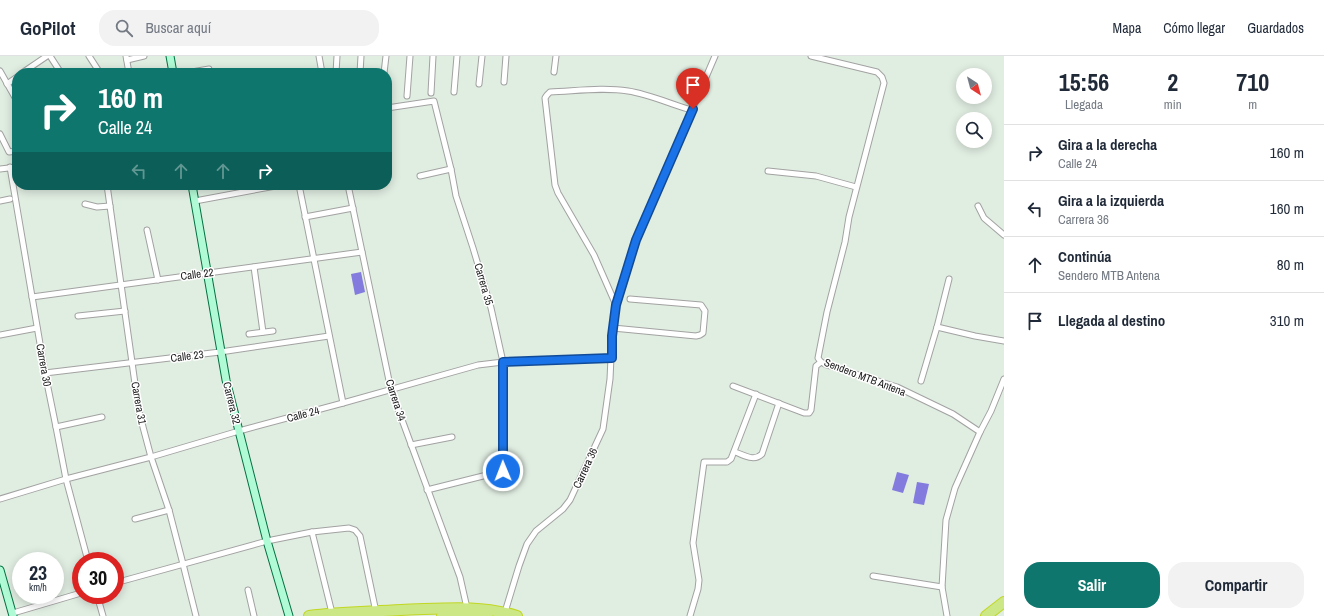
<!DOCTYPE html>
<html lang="es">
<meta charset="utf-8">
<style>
body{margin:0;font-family:"Archivo Narrow",sans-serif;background:#f2f2f3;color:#1f2937;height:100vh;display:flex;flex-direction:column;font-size:15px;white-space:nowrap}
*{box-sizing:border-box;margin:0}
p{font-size:13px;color:#747a83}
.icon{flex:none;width:22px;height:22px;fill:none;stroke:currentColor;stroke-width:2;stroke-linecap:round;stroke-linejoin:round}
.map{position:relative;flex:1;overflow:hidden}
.side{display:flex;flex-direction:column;background:#fff;width:320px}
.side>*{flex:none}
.hud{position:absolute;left:12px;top:12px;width:380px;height:122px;border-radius:16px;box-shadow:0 2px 10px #0003;background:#0f766e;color:#fff;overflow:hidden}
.needle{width:26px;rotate:144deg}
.buttons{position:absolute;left:956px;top:12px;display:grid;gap:8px}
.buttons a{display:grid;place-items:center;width:36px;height:36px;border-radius:50%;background:#fff;box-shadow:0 2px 10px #0003;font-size:20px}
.speed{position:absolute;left:12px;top:496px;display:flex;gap:8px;font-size:20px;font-weight:700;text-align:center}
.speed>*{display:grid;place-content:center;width:52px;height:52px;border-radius:50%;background:#fff;box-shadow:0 2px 10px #0003;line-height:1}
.speed small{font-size:10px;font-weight:400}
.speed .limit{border:6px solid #d22;background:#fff;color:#111}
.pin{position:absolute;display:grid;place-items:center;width:34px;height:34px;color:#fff;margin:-41px -17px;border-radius:50% 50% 50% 0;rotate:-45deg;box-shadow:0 0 4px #0007}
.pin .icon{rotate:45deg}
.me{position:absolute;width:44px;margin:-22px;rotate:359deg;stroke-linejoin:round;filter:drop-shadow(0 0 3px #0008)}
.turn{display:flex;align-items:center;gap:14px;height:84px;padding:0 20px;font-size:18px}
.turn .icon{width:52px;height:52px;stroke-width:2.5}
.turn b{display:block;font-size:28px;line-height:34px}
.lanes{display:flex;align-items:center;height:38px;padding:0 20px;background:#0003;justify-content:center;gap:20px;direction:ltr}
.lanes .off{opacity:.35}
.eta{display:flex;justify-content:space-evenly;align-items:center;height:68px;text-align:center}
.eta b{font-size:24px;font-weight:700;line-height:28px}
.action{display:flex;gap:8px;margin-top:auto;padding:8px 20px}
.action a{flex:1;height:46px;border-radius:16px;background:#0f766e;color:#fff;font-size:16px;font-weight:700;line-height:46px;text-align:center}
.action a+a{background:#f2f2f3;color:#1f2937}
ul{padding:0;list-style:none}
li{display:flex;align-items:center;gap:12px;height:56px;padding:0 20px;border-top:1px solid #e0e1e3}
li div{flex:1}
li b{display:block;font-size:15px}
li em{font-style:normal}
header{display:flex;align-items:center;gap:24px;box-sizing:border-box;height:56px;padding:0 20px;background:#fff;border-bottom:1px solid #e0e1e3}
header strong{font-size:19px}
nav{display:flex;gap:22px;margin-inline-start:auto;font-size:14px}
.search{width:280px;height:36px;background:#f2f2f3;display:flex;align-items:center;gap:10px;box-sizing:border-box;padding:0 14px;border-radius:16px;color:#747a83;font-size:15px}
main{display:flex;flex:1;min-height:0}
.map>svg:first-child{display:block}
.pitch{fill:#837bde}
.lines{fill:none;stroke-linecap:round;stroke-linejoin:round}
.street-casing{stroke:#a2a2a2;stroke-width:7}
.secondary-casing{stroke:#037142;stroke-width:9}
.highway-casing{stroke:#c1d721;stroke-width:12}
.street{stroke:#fff;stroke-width:5}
.secondary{stroke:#b1fad6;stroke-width:7}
.highway{stroke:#cce785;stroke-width:10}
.route-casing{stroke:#114b97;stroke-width:10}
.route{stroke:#1a73e8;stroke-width:7}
.labels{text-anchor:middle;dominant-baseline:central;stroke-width:3;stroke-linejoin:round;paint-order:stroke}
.street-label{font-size:11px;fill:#1b1b1b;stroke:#fff}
</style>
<header>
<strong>GoPilot</strong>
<div class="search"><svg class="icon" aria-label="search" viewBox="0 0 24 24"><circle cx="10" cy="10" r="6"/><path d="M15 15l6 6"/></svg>Buscar aquí</div>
<nav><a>Mapa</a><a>Cómo llegar</a><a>Guardados</a></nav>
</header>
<main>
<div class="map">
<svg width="1004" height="560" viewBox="0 0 1004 560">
<rect width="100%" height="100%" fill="#e0ede1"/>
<g class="pitch">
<polygon points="361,216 365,236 355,239 351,218"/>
<polygon points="897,416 909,419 903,437 892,434"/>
<polygon points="917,426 929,428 924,449 913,447"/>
</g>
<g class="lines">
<g class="street-casing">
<g id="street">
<polyline points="50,0 61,17"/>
<polyline points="89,0 100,17"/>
<polyline points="126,0 129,17"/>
<polyline points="319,0 322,17"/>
<polyline points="811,0 877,16 882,21 884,27 849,161 845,186 827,256 818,302 821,306 827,309 897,331 953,358 980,376"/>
<polyline points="127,4 144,0"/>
<polyline points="0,15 17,45"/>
<polyline points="554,16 556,0"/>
<polyline points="22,17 47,0"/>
<polyline points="186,17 209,13"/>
<polyline points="336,17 337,0"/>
<polyline points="360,17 361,0"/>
<polyline points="384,17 386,0"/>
<polyline points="504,26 506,0"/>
<polyline points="7,28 17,21"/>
<polyline points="479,28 482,0"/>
<polyline points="454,36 457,0"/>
<polyline points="431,37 433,0"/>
<polyline points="407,40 410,0"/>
<polyline points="387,52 434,45 451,113 456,140 473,192 491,252 503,306 503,415 427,434"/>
<polyline points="0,78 9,96 17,95"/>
<polyline points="10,111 45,317 56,371 66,423 88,505"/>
<polyline points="0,113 17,111"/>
<polyline points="768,115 816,120 856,131"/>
<polyline points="420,120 451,113"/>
<polyline points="107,129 139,356 151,401 169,454 183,508 196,560"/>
<polyline points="299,129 343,347"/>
<polyline points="348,129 391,334 460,521 467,552"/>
<polyline points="0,145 10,143"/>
<polyline points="195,145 281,129"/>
<polyline points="85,148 97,151 110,150"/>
<polyline points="978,150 984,162 1004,179"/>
<polyline points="305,161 353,152"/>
<polyline points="147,174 158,224"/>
<polyline points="254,211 263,276"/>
<polyline points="32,241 362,196"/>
<path d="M616,249L594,199L558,137L555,129L545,42L547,39L550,36C576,35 603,31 628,35C648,38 668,47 688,53H693"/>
<polyline points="78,260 125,255"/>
<polyline points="937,271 975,280 1004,285"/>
<polyline points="613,272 696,280 700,279 703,277 705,255 701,249 630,243"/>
<polyline points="249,278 273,275"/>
<polyline points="0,279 37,272"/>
<polyline points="45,317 220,296 329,280"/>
<polyline points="921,325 937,271 949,223"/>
<polyline points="733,330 804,357 809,357 811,354 816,310 821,306"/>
<polyline points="56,371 102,361"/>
<polyline points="411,389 452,381"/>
<path d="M735,396C744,399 754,406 762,398L779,347"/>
<polyline points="0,443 66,423 151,401 239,375 343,347 478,309 503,306 612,302"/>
<polyline points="135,463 169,454"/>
<polyline points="312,476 332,557"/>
<polyline points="873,520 942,531"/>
<polyline points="115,527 267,485 312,476 349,472 355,474 360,480 376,556"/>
<polyline points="248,534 254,560"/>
<polyline points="97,539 103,560"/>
<polyline points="505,556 519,510 527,488 536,475 563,453 570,444 603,373 610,323 612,280 616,249 636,184 715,0"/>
<polyline points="13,557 81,537"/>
<polyline points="690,560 698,533 699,524 693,487 704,406 727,406 731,403 756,338"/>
<polyline points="947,560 942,531 946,464 955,432 980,376 991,355 1004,323"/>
</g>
</g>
<g class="secondary-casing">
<g id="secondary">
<polyline points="170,0 173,17"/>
<polyline points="192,129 226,324 267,485 289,560"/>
<polyline points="0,514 13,560"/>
</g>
</g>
<g class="highway-casing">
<g id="highway">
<path d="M309,560C340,556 370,556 401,554C441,553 478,548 517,560"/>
<polyline points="442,560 469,559 487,560"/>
<polyline points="986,560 1004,546"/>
</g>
</g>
<use href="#street" class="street"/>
<use href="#secondary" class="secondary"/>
<use href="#highway" class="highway"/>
</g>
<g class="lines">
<g class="route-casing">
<polyline id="route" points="503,415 503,306 612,302 612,280 616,249 636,184 693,53"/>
</g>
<use href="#route" class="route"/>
</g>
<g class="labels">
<g class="street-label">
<text transform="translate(197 218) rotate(-7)">Calle 22</text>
<text transform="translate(484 228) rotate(74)">Carrera 35</text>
<text transform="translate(187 300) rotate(-7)">Calle 23</text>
<text transform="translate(44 309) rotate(80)">Carrera 30</text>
<text transform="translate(865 321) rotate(21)">Sendero MTB Antena</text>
<text transform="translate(396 344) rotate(72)">Carrera 34</text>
<text transform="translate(139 347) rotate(80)">Carrera 31</text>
<text transform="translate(232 347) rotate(76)">Carrera 32</text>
<text transform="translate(303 358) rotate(-15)">Calle 24</text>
<text transform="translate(585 412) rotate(-65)">Carrera 36</text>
</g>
</g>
</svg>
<div class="buttons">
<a><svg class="needle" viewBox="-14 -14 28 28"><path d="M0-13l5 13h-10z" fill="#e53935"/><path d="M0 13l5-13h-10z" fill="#747a83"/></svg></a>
<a><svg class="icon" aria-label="search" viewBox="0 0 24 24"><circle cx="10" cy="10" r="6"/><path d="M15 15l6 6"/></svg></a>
</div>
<div class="speed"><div>23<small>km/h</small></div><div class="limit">30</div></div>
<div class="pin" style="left:693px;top:53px;background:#d93025"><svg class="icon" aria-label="arrive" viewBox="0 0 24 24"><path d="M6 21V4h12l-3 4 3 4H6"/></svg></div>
<svg class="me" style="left:503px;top:415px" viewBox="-20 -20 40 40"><circle r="17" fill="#1a73e8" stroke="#fff" stroke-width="3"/><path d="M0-11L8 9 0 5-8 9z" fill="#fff"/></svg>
<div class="hud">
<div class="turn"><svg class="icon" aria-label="right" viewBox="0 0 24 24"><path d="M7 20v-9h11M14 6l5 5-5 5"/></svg><div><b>160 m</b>Calle 24</div></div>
<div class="lanes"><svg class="icon off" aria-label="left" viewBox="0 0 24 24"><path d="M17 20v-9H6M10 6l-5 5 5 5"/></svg><svg class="icon off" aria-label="ahead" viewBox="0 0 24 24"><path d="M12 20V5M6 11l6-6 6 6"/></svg><svg class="icon off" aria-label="ahead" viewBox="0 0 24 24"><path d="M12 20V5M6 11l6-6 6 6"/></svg><svg class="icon" aria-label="right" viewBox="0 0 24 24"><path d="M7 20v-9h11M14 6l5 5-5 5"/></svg></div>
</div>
</div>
<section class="side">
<div class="eta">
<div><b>15:56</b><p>Llegada</p></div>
<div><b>2</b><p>min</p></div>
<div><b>710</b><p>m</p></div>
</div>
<ul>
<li><svg class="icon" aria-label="right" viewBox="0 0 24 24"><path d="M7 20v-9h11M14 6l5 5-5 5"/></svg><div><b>Gira a la derecha</b><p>Calle 24</p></div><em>160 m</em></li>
<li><svg class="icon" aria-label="left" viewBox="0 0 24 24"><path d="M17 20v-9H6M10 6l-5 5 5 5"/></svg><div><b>Gira a la izquierda</b><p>Carrera 36</p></div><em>160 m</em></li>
<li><svg class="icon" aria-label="ahead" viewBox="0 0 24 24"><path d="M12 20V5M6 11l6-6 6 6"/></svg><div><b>Continúa</b><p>Sendero MTB Antena</p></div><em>80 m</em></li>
<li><svg class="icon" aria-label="arrive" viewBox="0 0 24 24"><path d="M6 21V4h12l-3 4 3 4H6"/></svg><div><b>Llegada al destino</b></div><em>310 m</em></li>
</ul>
<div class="action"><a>Salir</a><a>Compartir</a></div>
</section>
</main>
